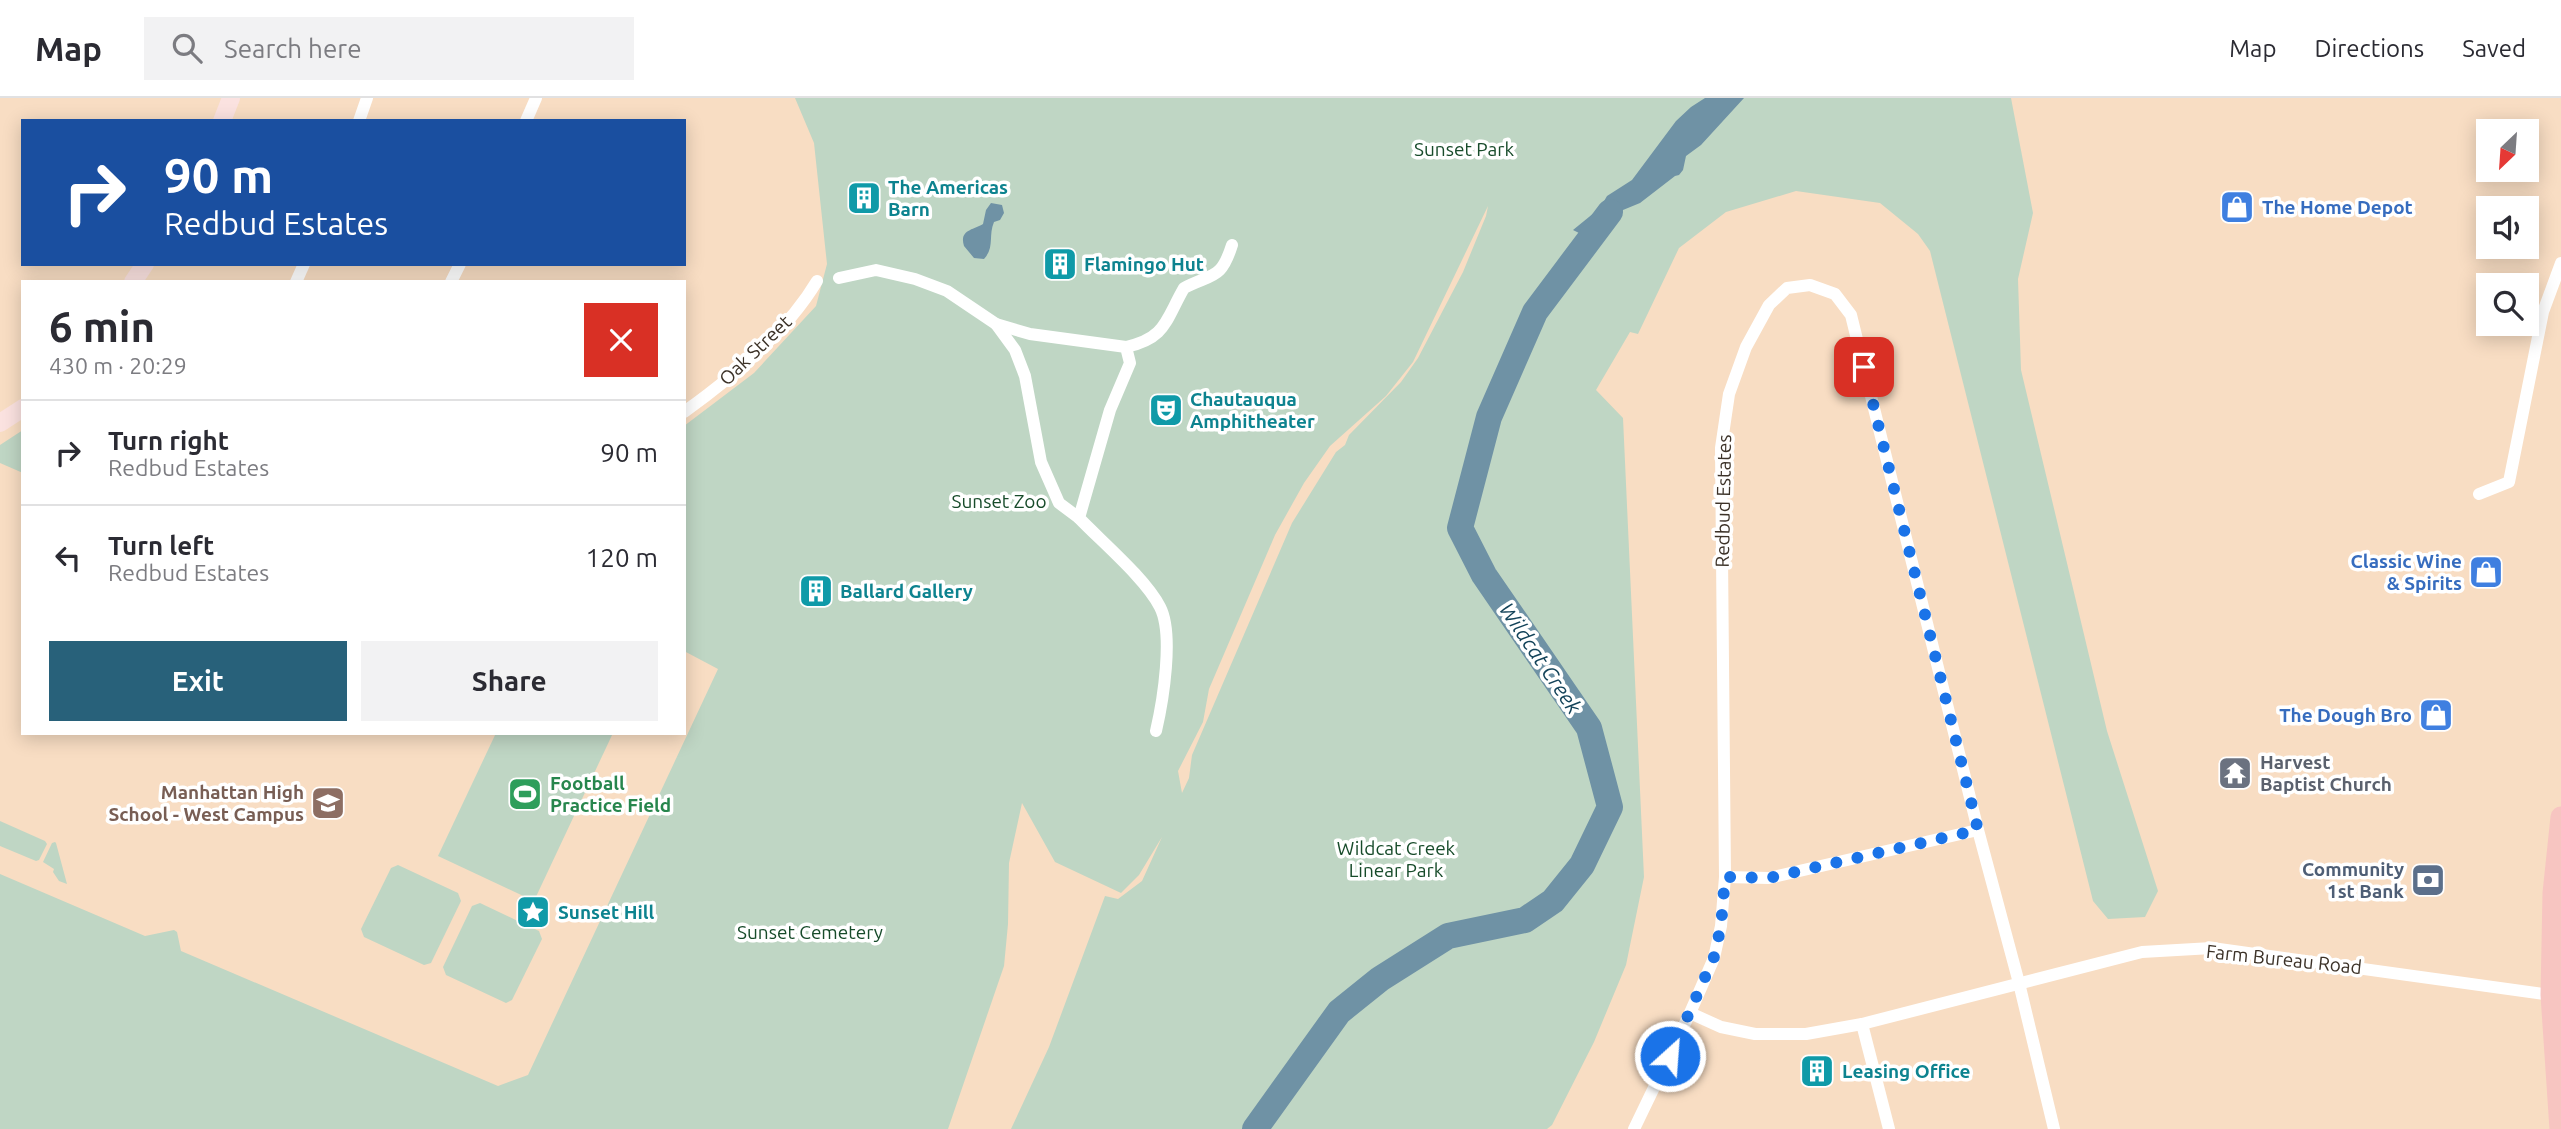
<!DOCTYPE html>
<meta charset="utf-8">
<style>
body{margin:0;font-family:Ubuntu,sans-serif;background:#f2f2f3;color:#2b2b33;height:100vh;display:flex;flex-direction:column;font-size:26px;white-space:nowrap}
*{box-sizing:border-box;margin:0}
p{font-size:23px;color:#7c7c81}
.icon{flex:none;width:38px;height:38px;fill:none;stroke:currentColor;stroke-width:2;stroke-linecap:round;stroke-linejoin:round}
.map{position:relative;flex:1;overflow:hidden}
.sheet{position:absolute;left:21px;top:182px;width:665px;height:455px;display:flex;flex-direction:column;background:#fff;border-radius:0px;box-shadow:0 4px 18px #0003}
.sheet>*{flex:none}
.guide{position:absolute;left:21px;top:21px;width:665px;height:147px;border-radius:0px;box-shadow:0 4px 18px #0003;background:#1a4fa0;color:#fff;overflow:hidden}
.needle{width:46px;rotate:205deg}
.buttons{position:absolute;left:2476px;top:21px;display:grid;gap:14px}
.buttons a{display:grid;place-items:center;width:63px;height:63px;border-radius:0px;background:#fff;box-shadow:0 4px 18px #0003;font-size:35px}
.pin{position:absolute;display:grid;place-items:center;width:60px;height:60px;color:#fff;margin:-30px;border-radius:14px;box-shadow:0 4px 10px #0006}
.me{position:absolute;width:77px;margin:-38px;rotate:26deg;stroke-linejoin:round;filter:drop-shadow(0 0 5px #0008)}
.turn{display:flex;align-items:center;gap:24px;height:147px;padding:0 28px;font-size:32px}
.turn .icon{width:91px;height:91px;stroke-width:2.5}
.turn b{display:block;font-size:49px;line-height:60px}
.round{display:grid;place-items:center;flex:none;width:74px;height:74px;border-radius:0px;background:#f2f2f3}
.summary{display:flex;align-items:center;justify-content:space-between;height:119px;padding:0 28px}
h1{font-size:42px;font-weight:700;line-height:52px}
.action{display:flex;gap:14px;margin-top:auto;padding:14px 28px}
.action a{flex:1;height:80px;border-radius:0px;background:#28617a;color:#fff;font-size:28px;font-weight:700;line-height:80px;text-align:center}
.action a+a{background:#f2f2f3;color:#2b2b33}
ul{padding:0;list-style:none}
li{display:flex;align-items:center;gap:21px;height:105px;padding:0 28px;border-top:2px solid #e1e1e2}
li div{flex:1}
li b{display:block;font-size:26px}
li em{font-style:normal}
header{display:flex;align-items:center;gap:42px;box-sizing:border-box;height:98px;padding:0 35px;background:#fff;border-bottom:2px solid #e1e1e2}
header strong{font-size:33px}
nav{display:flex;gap:38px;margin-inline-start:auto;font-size:24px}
.search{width:490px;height:63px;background:#f2f2f3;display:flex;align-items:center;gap:18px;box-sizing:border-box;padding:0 24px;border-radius:0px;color:#7c7c81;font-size:26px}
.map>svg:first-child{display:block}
.green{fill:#bfd6c4;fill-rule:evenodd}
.water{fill:#6f92a5}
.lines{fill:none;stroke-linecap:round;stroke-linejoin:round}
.river{stroke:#6f92a5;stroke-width:26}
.street{stroke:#fff;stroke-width:12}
.secondary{stroke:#fbe2e0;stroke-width:18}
.primary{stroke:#f7c5c1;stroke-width:21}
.route{stroke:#1a73e8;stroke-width:12;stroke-dasharray:0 21.6}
.labels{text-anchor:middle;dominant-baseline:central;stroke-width:7;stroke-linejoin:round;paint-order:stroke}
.park-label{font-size:19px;fill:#174b2a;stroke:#fff}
.culture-label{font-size:19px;font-weight:bold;fill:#0d838f;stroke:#fff;text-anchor:start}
.shop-label{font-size:19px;font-weight:bold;fill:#366cbe;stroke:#fff;text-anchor:end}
.street-label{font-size:19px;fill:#3c3228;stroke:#fff}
.worship-label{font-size:19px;font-weight:bold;fill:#5b616d;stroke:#fff;text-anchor:start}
.leisure-label{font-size:19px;font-weight:bold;fill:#27864d;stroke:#fff;text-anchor:start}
.education-label{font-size:19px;font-weight:bold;fill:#785e54;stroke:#fff;text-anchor:end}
.service-label{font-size:19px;font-weight:bold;fill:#4e5e75;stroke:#fff;text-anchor:end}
.water-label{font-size:21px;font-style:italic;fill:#134359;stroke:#fff}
</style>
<header>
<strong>Map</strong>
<div class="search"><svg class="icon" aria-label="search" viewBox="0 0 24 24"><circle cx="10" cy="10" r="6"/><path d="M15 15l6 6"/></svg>Search here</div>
<nav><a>Map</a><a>Directions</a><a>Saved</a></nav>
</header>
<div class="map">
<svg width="2561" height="1031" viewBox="0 0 2561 1031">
<rect width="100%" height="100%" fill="#f8ddc3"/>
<g class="green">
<path d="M795,0H2011L2033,115L2018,181L2021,272L2107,633L2158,793L2145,819L2108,821L2093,803L1930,153L1918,136L1880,105L1796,93L1726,114L1679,150L1638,236L1630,234L1596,292L1623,320L1644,779L1626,867L1594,944L1552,1027L1547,1031H1011L1049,949L1105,798L1118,801L1142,783L1162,739L1139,777L1121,795L1055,764L1022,705L1009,765L1008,826L1004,868L948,1031H0V776L145,838L174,832L177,834L181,853L498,988L528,977L718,571L684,553V328L754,275L816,208L827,166L814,45ZM1488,108L1486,118L1463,174L1418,260L1401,284L1349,337L1345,347L1336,354L1292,425L1192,657L1189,680L1182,695L1178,673L1203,624L1209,591L1275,437L1304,385L1330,348L1386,298L1413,264Z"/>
<polygon points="23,332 23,375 0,365 0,347"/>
<polygon points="496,635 613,635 534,803 438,758"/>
<polygon points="0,723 45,743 47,746 39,762 36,763 0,748"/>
<polygon points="55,744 56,745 67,786 59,783 53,774 54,771 43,764 52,745"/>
<polygon points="398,767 458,795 461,803 431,865 424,867 364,839 361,831 391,770"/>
<polygon points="480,805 539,833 542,841 512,902 506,905 446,877 443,869 472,808"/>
</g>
<g class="water">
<polygon points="1705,0 1744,0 1701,47 1686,58 1683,72 1679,77 1675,78 1640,105 1623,112 1597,144 1573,132 1600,110 1607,98 1632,82 1676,23 1691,9"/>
<path d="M991,105L1002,107L1004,115L1000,122L994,124C988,138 995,149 984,161L974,160L964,148C959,132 973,132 983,126L986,112Z"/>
</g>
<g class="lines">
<polyline class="river" points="1255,1031 1339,914 1380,881 1448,838 1525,822 1553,803 1582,767 1610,709 1589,630 1484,477 1460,430 1489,319 1535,214 1610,114"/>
<g class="street">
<polyline points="359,23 367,0"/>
<polyline points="526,23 536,0"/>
<path d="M839,180L876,172L915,181L947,193L996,226L1030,236L1126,249L1130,265L1110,312L1079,420C1102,444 1146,481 1160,509C1174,536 1163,603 1156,633"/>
<polyline points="296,184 304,166"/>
<polyline points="451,184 460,166"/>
<polyline points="996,226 1015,252 1025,278 1041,364 1059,405 1079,420"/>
<path d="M1126,249C1166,240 1165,223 1184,190C1213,175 1221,182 1232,147"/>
<path d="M684,314C733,279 786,235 817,183"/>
<polyline points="2479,396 2509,384 2543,214 2561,165"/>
<polyline points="1725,779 1769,780 1978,732"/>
<polyline points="1690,915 1721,929 1755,936 1806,936 1862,926 2142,854 2212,850 2551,897"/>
<polyline points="1862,926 1889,1031"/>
<polyline points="1634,1031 1690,915 1714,860 1721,828 1725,779 1721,350 1729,296 1746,249 1769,207 1787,190 1810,187 1835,196 1851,217 1978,732 2019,885 2054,1031"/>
</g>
<g class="secondary">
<polyline points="222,23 231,0"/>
<polyline points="133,184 145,166"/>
<polyline points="0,325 23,310"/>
</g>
<polyline class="primary" points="2560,1031 2551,897 2553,795 2561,719"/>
</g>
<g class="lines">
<polyline class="route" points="1670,958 1714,859 1721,828 1725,779 1769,780 1978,732 1864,269"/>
</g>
<defs>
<g id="building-square" transform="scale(1.75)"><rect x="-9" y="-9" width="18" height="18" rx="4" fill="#0f9aa8" stroke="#fff"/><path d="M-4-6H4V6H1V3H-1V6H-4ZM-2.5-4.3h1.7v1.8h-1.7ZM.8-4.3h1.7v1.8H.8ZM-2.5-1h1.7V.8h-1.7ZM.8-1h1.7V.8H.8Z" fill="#fff"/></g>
<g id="shop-square" transform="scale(1.75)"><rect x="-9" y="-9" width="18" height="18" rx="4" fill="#3f7fe0" stroke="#fff"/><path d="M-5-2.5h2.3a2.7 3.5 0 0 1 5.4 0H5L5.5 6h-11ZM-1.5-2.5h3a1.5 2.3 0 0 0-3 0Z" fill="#fff"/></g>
<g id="theatre-square" transform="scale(1.75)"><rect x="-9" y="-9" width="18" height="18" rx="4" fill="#0f9aa8" stroke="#fff"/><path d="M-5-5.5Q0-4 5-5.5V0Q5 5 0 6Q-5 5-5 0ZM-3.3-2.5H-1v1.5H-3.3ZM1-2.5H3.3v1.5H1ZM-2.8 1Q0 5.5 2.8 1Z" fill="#fff"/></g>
<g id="temple-square" transform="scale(1.75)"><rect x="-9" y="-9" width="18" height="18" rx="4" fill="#6b7280" stroke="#fff"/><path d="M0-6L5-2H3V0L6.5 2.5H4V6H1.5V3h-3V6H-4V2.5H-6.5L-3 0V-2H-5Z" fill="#fff"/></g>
<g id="stadium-square" transform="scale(1.75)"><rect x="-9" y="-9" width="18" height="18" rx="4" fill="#2e9e5b" stroke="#fff"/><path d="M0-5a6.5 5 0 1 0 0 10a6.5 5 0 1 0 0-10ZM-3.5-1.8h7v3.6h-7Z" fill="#fff"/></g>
<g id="school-square" transform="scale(1.75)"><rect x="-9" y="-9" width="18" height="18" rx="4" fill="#8d6e63" stroke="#fff"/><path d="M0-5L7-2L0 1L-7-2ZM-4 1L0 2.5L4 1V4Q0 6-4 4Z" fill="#fff"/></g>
<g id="bank-square" transform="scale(1.75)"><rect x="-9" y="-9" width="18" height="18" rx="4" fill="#5c6f8a" stroke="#fff"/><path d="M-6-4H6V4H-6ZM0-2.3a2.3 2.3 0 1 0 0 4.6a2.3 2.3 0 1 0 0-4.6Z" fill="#fff"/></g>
<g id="sight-square" transform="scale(1.75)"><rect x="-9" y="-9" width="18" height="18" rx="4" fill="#0f9aa8" stroke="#fff"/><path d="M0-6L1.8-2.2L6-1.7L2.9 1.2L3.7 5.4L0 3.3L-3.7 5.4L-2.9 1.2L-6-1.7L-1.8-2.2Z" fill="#fff"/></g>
</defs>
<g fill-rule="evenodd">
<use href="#building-square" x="864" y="100"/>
<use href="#shop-square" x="2237" y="109"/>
<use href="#building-square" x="1060" y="166"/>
<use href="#theatre-square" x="1166" y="312"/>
<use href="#shop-square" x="2486" y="474"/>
<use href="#building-square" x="816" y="493"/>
<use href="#shop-square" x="2436" y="617"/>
<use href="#temple-square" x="2235" y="675"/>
<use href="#stadium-square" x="525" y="696"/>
<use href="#school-square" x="328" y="705"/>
<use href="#bank-square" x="2428" y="782"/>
<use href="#sight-square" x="533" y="814"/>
<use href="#building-square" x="1817" y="973"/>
</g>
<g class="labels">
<g class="park-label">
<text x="1464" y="51">Sunset Park</text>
<text x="999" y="403">Sunset Zoo</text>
<text x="1396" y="750">Wildcat Creek<tspan x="1396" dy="22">Linear Park</tspan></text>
<text x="810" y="834">Sunset Cemetery</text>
</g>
<g class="culture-label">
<text x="888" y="89">The Americas<tspan x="888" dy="22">Barn</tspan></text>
<text x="1084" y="166">Flamingo Hut</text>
<text x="1190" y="301">Chautauqua<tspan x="1190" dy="22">Amphitheater</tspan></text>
<text x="840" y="493">Ballard Gallery</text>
<text x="558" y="814">Sunset Hill</text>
<text x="1842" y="973">Leasing Office</text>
</g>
<g class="shop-label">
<text x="2262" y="109" text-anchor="start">The Home Depot</text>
<text x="2462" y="463">Classic Wine<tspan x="2462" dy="22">&amp; Spirits</tspan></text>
<text x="2412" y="617">The Dough Bro</text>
</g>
<g class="street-label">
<text transform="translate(755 252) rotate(-44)">Oak Street</text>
<text transform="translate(1723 403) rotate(-89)">Redbud Estates</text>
<text transform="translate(2284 861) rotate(6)">Farm Bureau Road</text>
</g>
<g class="worship-label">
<text x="2260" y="664">Harvest<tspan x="2260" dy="22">Baptist Church</tspan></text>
</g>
<g class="leisure-label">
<text x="550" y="685">Football<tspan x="550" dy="22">Practice Field</tspan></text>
</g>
<g class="education-label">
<text x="304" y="694">Manhattan High<tspan x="304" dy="22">School - West Campus</tspan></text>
</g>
<g class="service-label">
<text x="2404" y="771">Community<tspan x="2404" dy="22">1st Bank</tspan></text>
</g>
<g class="water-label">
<text transform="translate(1541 560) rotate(56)">Wildcat Creek</text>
</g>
</g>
</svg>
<div class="buttons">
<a><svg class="needle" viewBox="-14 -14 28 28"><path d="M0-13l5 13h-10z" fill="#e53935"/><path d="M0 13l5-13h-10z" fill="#7c7c81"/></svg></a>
<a><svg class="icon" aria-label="sound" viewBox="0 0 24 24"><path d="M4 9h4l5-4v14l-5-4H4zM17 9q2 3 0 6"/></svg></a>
<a><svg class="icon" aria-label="search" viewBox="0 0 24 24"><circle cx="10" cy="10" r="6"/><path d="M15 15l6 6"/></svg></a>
</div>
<div class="pin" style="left:1864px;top:269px;background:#d93025"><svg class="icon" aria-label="arrive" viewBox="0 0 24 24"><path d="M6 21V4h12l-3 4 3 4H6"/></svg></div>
<svg class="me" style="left:1670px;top:958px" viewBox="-20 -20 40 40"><circle r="17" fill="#1a73e8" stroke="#fff" stroke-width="3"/><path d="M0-11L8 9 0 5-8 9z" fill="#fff"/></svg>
<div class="guide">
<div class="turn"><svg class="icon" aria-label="right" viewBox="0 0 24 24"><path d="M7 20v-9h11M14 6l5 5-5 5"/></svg><div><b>90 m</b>Redbud Estates</div></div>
</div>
<section class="sheet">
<div class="summary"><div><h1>6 min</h1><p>430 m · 20:29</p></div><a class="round" style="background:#d93025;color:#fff"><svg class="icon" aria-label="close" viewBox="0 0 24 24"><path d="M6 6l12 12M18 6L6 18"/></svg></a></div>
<ul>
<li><svg class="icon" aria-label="right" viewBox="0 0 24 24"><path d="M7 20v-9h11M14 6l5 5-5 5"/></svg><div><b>Turn right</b><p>Redbud Estates</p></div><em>90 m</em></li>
<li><svg class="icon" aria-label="left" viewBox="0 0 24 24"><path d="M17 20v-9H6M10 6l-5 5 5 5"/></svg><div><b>Turn left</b><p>Redbud Estates</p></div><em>120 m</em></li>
</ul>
<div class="action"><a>Exit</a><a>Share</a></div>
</section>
</div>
